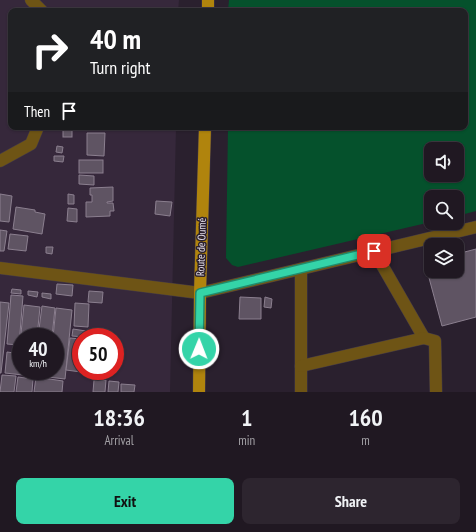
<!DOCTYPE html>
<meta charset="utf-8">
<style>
body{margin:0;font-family:"PT Sans Narrow",sans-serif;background:#2d252f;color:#f1f3f6;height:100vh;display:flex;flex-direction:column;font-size:15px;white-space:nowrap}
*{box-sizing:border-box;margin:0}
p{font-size:13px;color:#a2a0a5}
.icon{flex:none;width:22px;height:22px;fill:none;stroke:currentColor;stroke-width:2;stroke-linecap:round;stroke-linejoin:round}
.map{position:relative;height:392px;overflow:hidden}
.side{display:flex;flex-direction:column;background:#201822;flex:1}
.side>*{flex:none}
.top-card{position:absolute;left:8px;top:8px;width:460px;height:122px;border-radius:8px;box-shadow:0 1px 3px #0004,0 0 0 1px #3d3740;background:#202124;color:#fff;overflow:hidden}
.buttons{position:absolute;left:424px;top:142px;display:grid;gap:8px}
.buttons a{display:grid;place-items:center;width:40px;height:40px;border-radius:8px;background:#201822;box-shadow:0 1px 3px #0004,0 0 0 1px #3d3740;font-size:20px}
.speed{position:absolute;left:12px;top:328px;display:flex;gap:8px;font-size:20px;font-weight:700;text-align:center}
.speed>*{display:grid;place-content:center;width:52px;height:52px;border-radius:50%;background:#201822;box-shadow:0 1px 3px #0004,0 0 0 1px #3d3740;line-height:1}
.speed small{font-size:10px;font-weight:400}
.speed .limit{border:6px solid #d22;background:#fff;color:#111}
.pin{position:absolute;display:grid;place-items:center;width:34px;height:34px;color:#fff;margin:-17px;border-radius:8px;box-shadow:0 2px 6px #0006}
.me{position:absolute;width:44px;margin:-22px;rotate:1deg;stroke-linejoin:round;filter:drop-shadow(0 0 3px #0008)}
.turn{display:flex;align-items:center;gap:14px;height:84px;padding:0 16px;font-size:18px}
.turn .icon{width:52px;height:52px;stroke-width:2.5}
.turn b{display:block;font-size:28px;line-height:34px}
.then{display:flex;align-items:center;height:38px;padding:0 16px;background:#0003;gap:8px;font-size:15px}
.eta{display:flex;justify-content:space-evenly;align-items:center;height:68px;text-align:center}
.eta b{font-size:24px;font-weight:700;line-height:28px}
.primary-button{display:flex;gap:8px;margin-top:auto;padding:8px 16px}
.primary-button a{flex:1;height:46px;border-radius:8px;background:#34d4a8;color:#111;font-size:16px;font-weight:700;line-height:46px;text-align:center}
.primary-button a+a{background:#2d252f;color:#f1f3f6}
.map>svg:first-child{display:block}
.built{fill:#36283b;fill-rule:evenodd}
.green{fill:#05512c;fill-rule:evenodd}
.building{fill:#5f5463;stroke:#8b7f8f}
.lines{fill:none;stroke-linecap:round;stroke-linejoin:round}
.minor-casing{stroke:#443a47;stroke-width:13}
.major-casing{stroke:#443a47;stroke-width:13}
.minor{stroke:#6e5415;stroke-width:12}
.major{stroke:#b0840d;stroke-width:12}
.route-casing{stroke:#228a6d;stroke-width:10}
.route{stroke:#34d4a8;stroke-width:7}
.labels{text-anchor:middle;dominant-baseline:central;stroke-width:3;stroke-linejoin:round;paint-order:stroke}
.street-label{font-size:11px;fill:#e1dbe4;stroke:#2a202e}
</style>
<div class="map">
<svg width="476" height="392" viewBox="0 0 476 392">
<rect width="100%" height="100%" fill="#2a202e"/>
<path class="built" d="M0,0H179L178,11H11V127H176L170,392H0ZM21,337H55V371H21ZM81,337H115V371H81Z"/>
<path class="green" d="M229,0H476V211L457,216V197H431V222L238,267L232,265L226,258L228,127H465V11H228ZM431,149H457V175H431Z"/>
<g class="building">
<rect x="63" y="127" width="9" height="10"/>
<polygon points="87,133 105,133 104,156 87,155"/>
<polygon points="57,146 63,147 62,153 56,152"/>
<polygon points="54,156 64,156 63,162 54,161"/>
<rect x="79" y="160" width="24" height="13"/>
<polygon points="79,175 94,176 94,185 79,184"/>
<polygon points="113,187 113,201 107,202 107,203 113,203 114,211 110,211 110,216 86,217 86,202 92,202 92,195 90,195 90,188"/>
<polygon points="0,194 12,196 9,222 0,221"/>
<polygon points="68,194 74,195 74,204 68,204"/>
<polygon points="156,201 172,202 170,216 155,214"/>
<polygon points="16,207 35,210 35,212 45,214 42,234 13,229"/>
<polygon points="68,208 77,209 77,222 67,221"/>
<polygon points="0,230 7,231 4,251 0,251"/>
<polygon points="10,234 28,236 26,251 8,249"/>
<polygon points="46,247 53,247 52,254 46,253"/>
<polygon points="476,249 476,317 442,326 425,263 431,261 431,271 457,271 457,254"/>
<polygon points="57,284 73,285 72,296 56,294"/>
<polygon points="12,289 21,290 21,294 11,293"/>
<polygon points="28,291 38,292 37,297 28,295"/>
<polygon points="89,291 103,292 102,303 88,302"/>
<polygon points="42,293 51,294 51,299 42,297"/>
<polygon points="11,295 23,296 19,345 7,344"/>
<polygon points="240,297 261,298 261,319 239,319"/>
<polygon points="265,297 272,299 271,308 264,307"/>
<polygon points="0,302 9,303 1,373 0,373"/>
<polygon points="75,303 89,304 88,327 74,326"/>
<polygon points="24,305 40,307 37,337 21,337 21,352 19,352"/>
<polygon points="42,306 55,308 52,337 38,337"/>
<polygon points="56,308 72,310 65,379 48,377 49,371 55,371 55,337 53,337"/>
<polygon points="73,329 86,331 85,337 72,336"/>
<polygon points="70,338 81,339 81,372 66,370"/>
<polygon points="7,352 21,354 21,371 32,371 32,376 5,373"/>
<polygon points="35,371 48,371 47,377 34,376"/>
<polygon points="2,375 16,376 14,392 0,392"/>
<polygon points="18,377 33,379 32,392 16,392"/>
<polygon points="36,377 63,381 62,392 34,392"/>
<polygon points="94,380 106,380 105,392 93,392"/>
<polygon points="109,381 119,382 118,392 108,392"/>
<polygon points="121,384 135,385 134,392 121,392"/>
</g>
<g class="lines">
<g class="minor-casing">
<g id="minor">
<polyline points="31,0 42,11"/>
<polyline points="0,161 31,144 38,127"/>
<polyline points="374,251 424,338"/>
<polyline points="0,268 200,293 476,227"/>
<polyline points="301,269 301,392"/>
<polyline points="301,366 424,338 435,341 436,392"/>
</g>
</g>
<g class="major-casing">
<g id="major">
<polyline points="208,11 208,0"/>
<polyline points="199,392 200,293 205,127"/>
</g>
</g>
<use href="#minor" class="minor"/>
<use href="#major" class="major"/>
</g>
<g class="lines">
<g class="route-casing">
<polyline id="route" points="199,349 200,293 374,251"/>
</g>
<use href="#route" class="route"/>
</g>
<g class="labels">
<g class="street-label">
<text transform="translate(201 247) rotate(-88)">Route de Oumé</text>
</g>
</g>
</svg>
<div class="buttons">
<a><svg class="icon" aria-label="sound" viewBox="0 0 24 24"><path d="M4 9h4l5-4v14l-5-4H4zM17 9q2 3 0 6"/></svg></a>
<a><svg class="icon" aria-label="search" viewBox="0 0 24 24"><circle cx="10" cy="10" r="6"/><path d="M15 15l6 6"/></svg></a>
<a><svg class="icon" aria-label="layers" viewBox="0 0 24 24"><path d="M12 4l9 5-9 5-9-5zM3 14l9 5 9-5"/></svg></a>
</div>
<div class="speed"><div>40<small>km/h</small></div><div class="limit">50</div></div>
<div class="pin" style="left:374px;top:251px;background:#d93025"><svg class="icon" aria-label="arrive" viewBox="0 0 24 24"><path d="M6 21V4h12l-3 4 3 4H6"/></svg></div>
<svg class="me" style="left:199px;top:349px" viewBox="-20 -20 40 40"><circle r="17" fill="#34d4a8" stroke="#fff" stroke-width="3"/><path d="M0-11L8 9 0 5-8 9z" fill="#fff"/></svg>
<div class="top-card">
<div class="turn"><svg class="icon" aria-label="right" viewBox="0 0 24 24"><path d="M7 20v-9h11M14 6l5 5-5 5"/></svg><div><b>40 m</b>Turn right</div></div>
<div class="then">Then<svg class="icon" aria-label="arrive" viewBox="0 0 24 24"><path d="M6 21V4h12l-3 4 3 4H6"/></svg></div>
</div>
</div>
<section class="side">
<div class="eta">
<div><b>18:36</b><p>Arrival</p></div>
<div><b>1</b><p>min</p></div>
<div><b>160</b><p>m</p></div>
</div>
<div class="primary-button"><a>Exit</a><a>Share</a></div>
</section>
